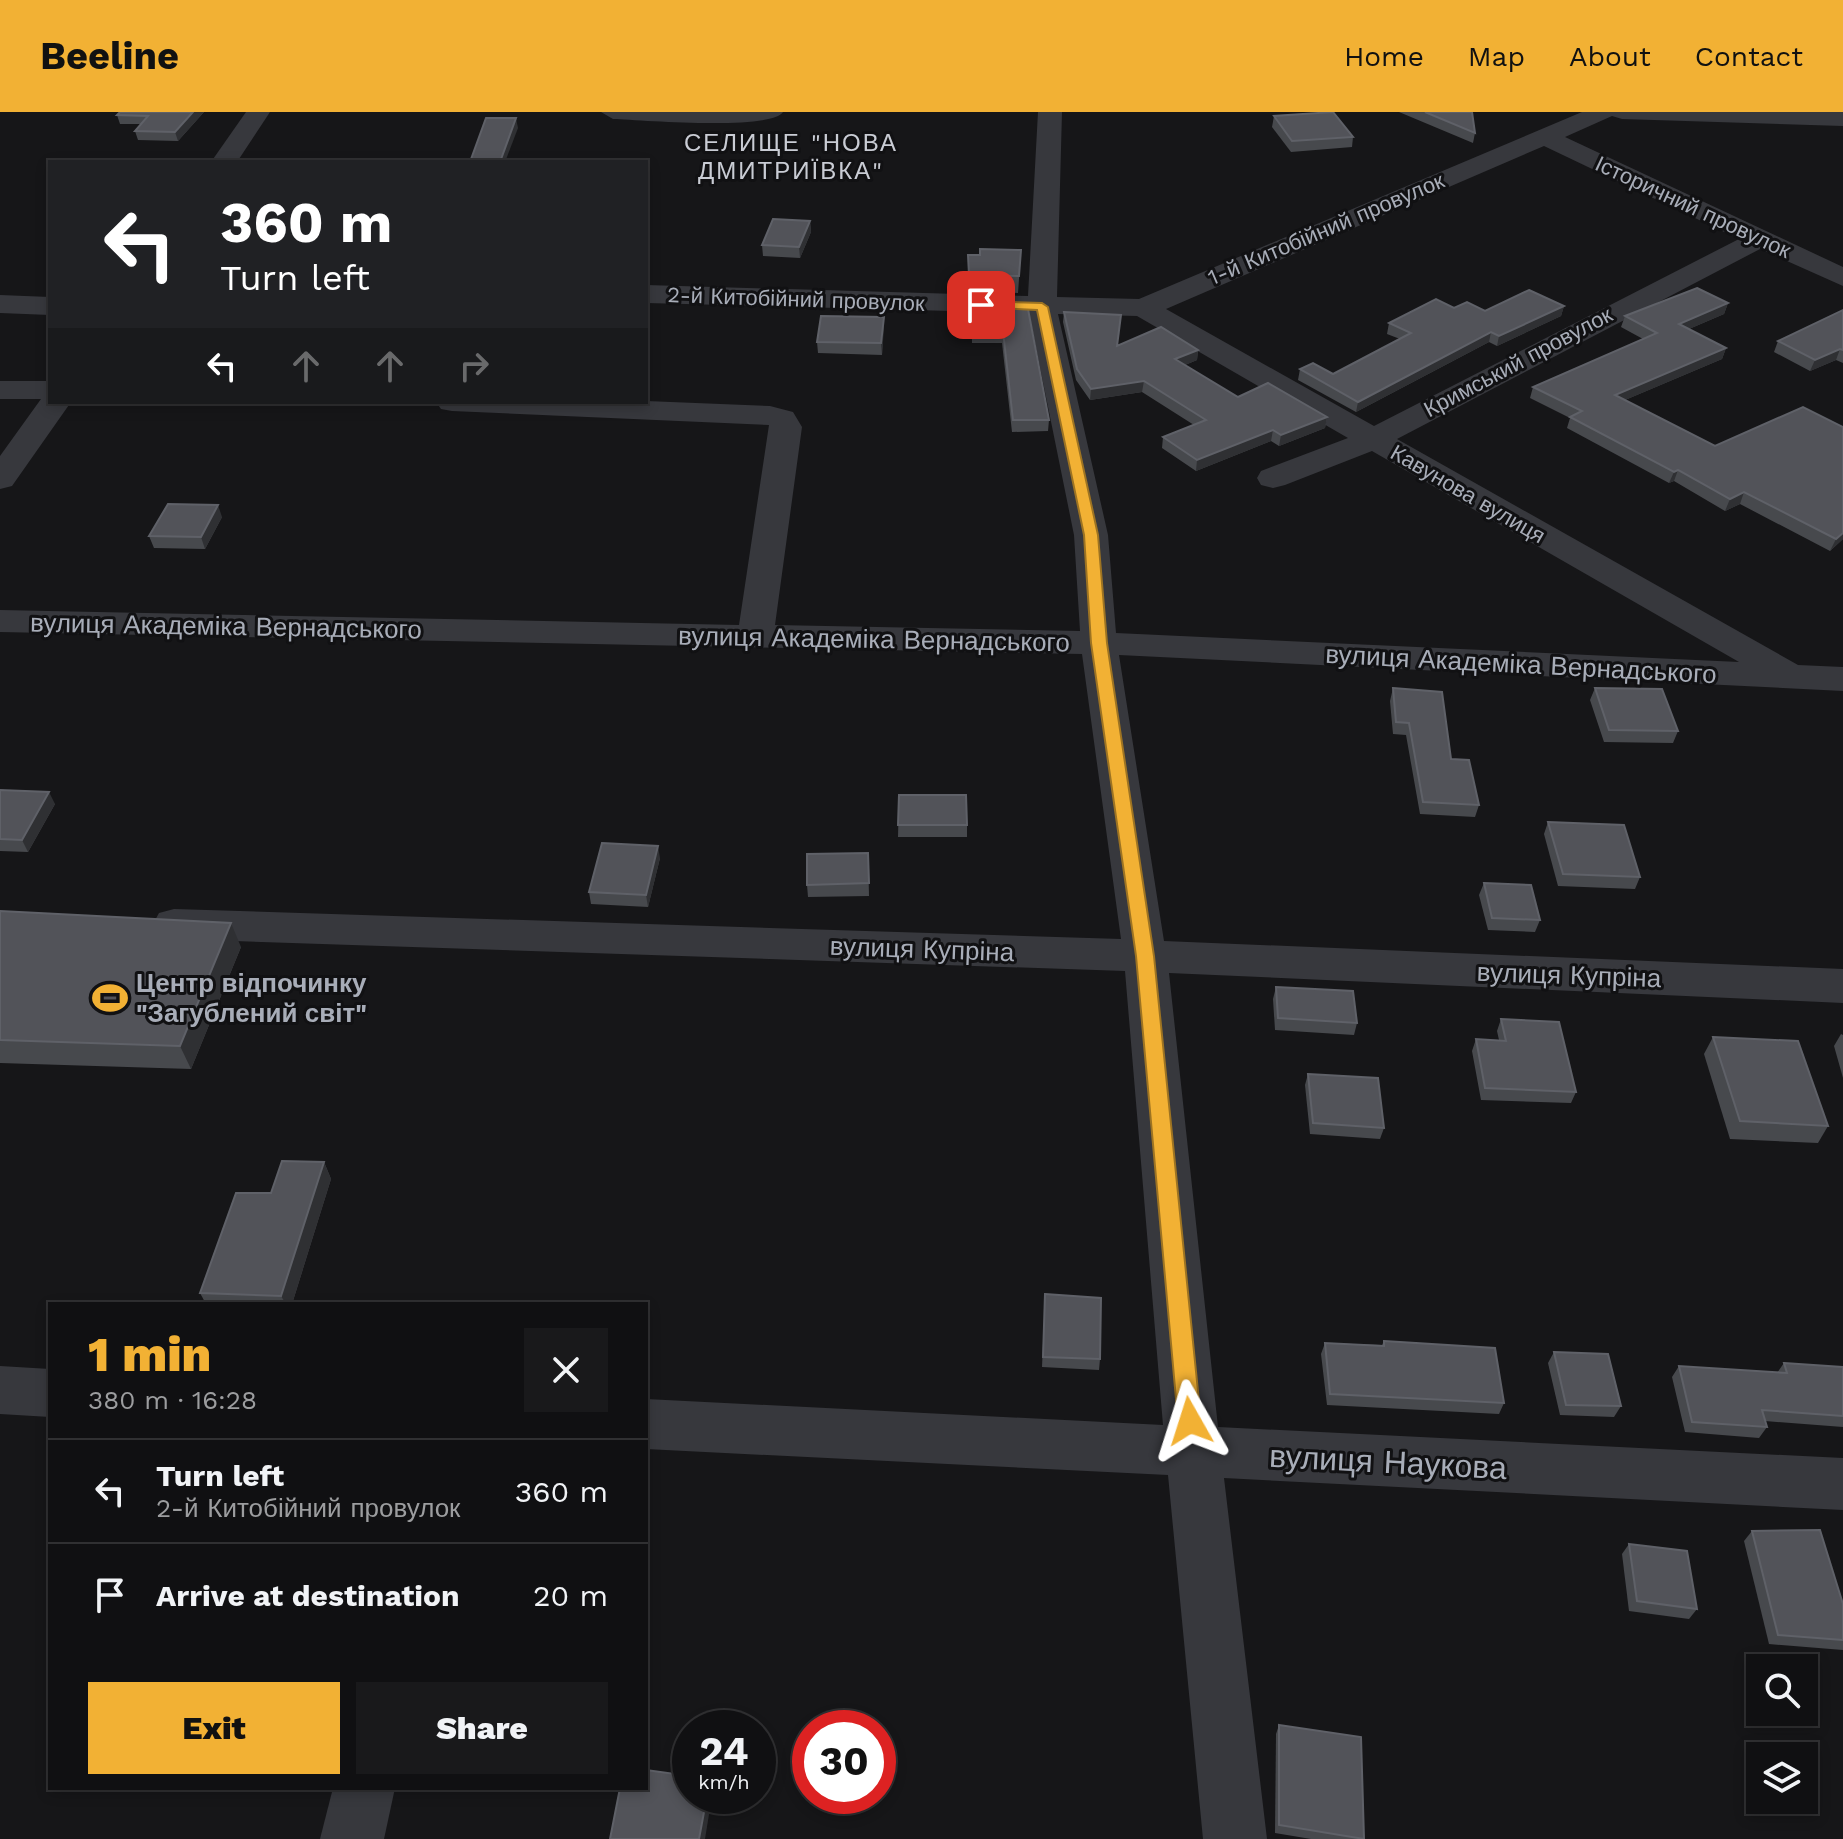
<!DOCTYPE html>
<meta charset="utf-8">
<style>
body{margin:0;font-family:"Work Sans",sans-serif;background:#19191b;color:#f1f3f6;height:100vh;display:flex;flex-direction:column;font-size:30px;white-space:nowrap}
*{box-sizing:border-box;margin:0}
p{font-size:26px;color:#9c9d9f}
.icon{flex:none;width:44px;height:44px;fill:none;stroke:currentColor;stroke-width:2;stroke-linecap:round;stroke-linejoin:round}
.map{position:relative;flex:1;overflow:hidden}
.details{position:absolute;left:48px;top:1190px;width:600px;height:488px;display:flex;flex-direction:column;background:#101012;border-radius:0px;box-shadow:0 4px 12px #0003,0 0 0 2px #303032}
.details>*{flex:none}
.hud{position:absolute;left:48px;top:48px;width:600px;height:244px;border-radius:0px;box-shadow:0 4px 12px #0003,0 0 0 2px #303032;background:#202124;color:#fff;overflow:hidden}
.buttons{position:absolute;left:1746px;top:1542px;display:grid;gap:16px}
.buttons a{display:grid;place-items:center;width:72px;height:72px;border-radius:0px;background:#101012;box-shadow:0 4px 12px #0003,0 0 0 2px #303032;font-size:40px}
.speed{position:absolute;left:672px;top:1598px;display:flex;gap:16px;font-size:40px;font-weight:700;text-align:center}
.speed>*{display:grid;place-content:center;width:104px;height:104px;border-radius:50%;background:#101012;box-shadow:0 4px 12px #0003,0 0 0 2px #303032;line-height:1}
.speed small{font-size:20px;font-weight:400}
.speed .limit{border:12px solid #d22;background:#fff;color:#111}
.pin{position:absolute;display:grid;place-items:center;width:68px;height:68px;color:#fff;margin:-34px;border-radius:16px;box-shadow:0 4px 12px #0006}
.me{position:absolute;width:88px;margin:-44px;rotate:354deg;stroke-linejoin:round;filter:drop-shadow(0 0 6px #0008)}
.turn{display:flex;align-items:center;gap:28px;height:168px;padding:0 40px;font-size:36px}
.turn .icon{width:104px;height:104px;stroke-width:2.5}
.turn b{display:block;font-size:56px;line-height:68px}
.lanes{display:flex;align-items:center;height:76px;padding:0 40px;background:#0003;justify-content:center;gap:40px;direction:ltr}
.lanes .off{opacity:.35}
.round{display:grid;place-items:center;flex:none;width:84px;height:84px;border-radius:0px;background:#19191b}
.summary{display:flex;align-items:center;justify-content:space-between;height:136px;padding:0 40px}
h1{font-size:48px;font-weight:800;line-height:60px;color:#f2b134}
.primary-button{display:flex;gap:16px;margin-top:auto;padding:16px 40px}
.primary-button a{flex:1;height:92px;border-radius:0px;background:#f2b134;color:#111;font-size:32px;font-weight:800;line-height:92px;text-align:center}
.primary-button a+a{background:#19191b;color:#f1f3f6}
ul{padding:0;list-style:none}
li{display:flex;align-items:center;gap:24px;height:104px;padding:0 40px;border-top:2px solid #303032}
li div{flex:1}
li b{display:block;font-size:30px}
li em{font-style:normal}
header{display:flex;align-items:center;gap:48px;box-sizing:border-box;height:112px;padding:0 40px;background:#f2b134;color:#111}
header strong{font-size:38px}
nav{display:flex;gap:44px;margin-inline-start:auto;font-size:28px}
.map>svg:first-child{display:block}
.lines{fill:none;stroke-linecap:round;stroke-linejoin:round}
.minor{fill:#37383d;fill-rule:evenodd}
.wall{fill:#47494d}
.shaded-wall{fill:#2f3033}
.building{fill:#525359;stroke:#5f6168;stroke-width:2}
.route{fill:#f2b134;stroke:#9d7322;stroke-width:2}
.labels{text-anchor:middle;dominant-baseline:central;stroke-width:6;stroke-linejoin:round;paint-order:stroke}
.far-street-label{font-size:22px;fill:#a8adb8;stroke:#111113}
.far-neighbourhood-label{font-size:24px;letter-spacing:2px;fill:#c9ccd4;stroke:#111113}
.street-label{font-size:26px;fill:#a8adb8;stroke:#111113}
.poi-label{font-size:26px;font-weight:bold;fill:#a8adb8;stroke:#111113;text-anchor:start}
.near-street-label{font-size:32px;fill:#a8adb8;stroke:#111113}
</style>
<header>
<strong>Beeline</strong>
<nav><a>Home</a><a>Map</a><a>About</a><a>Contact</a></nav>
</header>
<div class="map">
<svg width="1843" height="1727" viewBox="0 0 1843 1727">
<rect width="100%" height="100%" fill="#161618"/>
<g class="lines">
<g class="minor">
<polygon points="246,0 270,0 237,50 211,50"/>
<path d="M601,0H783C770,19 641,8 613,7Z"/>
<path d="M1038,0H1062L1057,185L1139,187L1582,0H1843V14L1622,7L1612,4L1565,25L1843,155V174L1760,137L1397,327L1798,553L1843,555V579L1119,543L1164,829L1843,857V891L1169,861L1218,1315L1843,1346V1398L1224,1366L1267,1727H1203L1168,1363L646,1337V1287L1163,1313L1125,859L174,827L159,823L153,812L159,801L174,797L1121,827L1082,542L0,520V498L739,513L769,313L452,299L441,297L436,290L646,289L770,294L793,300L802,315L775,513L1080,519L1074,423L1029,201L646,191V173L1028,184ZM1544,34L1739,127L1374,314L1166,197ZM1058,202L1137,204L1348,326L1261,359L1257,366L1261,373L1273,376L1285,373L1372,339L1739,550L1116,521L1108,423Z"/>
<polygon points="0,183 50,185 50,203 0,201"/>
<polygon points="0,269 50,269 50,290 71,290 12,374 0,377 0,344 41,287 0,287"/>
<polygon points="0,1254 50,1257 50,1305 0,1302"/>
<polygon points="333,1676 395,1676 384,1727 320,1727"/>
</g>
</g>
<g class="wall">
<polygon points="120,0 204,0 178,29 138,28 135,19 141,12 120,12 117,3"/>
<polygon points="1399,0 1472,0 1475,21 1473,31"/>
<polygon points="1274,4 1353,25 1352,35 1291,40 1272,15"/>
<polygon points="810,109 811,120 800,146 763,144 762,133"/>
<polygon points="1021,138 1018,181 969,179 968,143 980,143"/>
<polygon points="971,191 1016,196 1049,308 1048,319 1012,320 1002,231 972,231"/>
<polygon points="1728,191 1724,202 1689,217 1726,236 1722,247 1625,288 1715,334 1843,315 1843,427 1830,439 1740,392 1725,399 1674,369 1669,371 1567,316 1570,306 1530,286 1533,275 1643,227 1621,215 1625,204"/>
<polygon points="1564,194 1561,204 1497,234 1489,230 1356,300 1298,268 1300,257 1333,262 1400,227 1387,222 1389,211 1454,196 1485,199"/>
<polygon points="1843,198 1843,251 1836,248 1810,259 1774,240 1778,229"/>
<polygon points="1064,200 1118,234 1198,238 1197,248 1185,253 1238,285 1327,305 1325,316 1279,334 1271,329 1196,359 1162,336 1163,325 1194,313 1142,280 1090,288 1076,268 1063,210"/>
<polygon points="884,205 882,243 818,241 817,230"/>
<polygon points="222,405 205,437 154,436 149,424"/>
<polygon points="1393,576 1451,647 1479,693 1475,705 1420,702 1406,623 1393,622 1390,589"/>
<polygon points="1595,576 1678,619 1673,631 1604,630 1590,588"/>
<polygon points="0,678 55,692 28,740 0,739"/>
<polygon points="899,683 967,713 967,725 898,725"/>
<polygon points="1548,710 1640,765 1635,777 1558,774 1544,722"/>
<polygon points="868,741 869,784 808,785 807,773"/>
<polygon points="660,746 648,795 591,792 589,780"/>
<polygon points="1484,771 1540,808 1535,820 1488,818 1479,783"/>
<polygon points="0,799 241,835 191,957 0,951"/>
<polygon points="1276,875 1357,911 1354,923 1275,918 1273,887"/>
<polygon points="1501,907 1576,980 1571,991 1481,988 1472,939 1476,927 1499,928 1497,919"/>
<polygon points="1841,922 1843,923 1843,966 1834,934"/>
<polygon points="1713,925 1828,1014 1818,1031 1730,1027 1704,942"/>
<polygon points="1308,962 1384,1016 1380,1027 1310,1022 1305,973"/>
<polygon points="324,1050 331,1067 292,1192 206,1192 200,1181 271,1081"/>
<polygon points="1045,1182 1100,1247 1099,1258 1042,1255"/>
<polygon points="1384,1229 1504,1291 1499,1302 1327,1293 1321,1242 1325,1231 1382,1233"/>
<polygon points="1554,1240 1621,1294 1614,1305 1560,1303 1548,1251"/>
<polygon points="1784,1251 1843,1255 1843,1315 1765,1309 1767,1315 1759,1326 1685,1320 1672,1265 1679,1254 1777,1261"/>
<polygon points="1752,1419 1843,1492 1843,1538 1769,1532 1744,1429"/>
<polygon points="1629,1432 1697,1497 1689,1507 1629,1499 1622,1442"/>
<polygon points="1279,1613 1363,1727 1311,1727 1275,1721 1276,1622"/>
</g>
<g class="shaded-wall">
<polygon points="193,0 204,0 178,29 175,20"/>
<polygon points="516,6 518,16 505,50 500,50"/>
<polygon points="810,109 811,120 800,146 799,135"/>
<polygon points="1728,191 1724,202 1675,223 1679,212"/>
<polygon points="1564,194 1561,204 1497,234 1499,224"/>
<polygon points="884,205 884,216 882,243 881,231"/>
<polygon points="1491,220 1489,230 1356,300 1358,290"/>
<polygon points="1726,236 1722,247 1611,294 1615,283"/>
<polygon points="1840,237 1836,248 1810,259 1815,248"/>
<polygon points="1198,238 1197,248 1173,258 1175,247"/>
<polygon points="1144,269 1142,280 1090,288 1091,277"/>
<polygon points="1327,305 1325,316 1279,334 1281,323"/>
<polygon points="1273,318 1271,329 1196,359 1197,348"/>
<polygon points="1678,358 1674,369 1669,371 1674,360"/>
<polygon points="1744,380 1740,392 1725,399 1730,387"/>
<polygon points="218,393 222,405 205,437 201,425"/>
<polygon points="1843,421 1843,427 1830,439 1836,427"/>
<polygon points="49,680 55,692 28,740 22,728"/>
<polygon points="658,734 660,746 648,795 646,783"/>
<polygon points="231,811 241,835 191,957 180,934"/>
<polygon points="324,1050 331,1067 292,1192 286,1192 281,1184"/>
<polygon points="707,1684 712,1684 705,1727 699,1727"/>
</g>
<g class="building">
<polygon points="120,0 193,0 175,20 135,19 148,4 117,3"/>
<polygon points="1333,0 1353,25 1292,29 1274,4"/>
<polygon points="1425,0 1472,0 1475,21"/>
<polygon points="486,6 516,6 500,50 470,50"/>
<polygon points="773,107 810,109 799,135 762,133"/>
<polygon points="980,137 1021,138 1019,164 969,163 968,143 980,143"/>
<polygon points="1697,176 1728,191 1679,212 1726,236 1615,283 1715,334 1803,295 1843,315 1843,421 1836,427 1744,380 1730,387 1678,358 1674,360 1570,305 1582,299 1533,275 1657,221 1625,204"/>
<polygon points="1529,178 1564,194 1499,224 1491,220 1358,290 1300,257 1313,251 1333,262 1411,221 1389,211 1436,187 1454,196 1467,190 1485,199"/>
<polygon points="971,191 1016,192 1016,196 1028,197 1049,308 1013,308 1003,219 973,220"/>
<polygon points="1843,198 1843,238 1840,237 1815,248 1778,229"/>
<polygon points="1064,200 1121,203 1117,234 1161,215 1198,238 1175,247 1238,285 1268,271 1327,305 1281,323 1273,318 1197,348 1163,325 1206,308 1144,269 1091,277 1077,257"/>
<polygon points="821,204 884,205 881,231 817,230"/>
<polygon points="168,392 218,393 201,425 149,424"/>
<polygon points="1393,576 1442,580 1451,647 1469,648 1479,693 1423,690 1409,611 1396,610"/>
<polygon points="1595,576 1662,577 1678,619 1609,618"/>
<polygon points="0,678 49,680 22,728 0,727"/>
<polygon points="899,683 966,683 967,713 898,713"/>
<polygon points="1548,710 1624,713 1640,765 1563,762"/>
<polygon points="602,731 658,734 646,783 589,780"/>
<polygon points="868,741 869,771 807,773 807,742"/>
<polygon points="1484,771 1531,773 1540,808 1492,806"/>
<polygon points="0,799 231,811 180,934 0,928"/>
<polygon points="1276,875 1353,879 1357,911 1278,906"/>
<polygon points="1501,907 1559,910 1576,980 1485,976 1476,927 1506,929"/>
<polygon points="1713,925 1798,929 1828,1014 1740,1009"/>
<polygon points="1308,962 1378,966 1384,1016 1313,1011"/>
<polygon points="282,1049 324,1050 281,1184 200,1181 236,1081 271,1081"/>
<polygon points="1045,1182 1101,1186 1100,1247 1043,1245"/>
<polygon points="1384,1229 1495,1236 1504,1291 1330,1282 1325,1231 1384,1234"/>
<polygon points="1554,1240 1608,1242 1621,1294 1566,1293"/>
<polygon points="1784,1251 1843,1255 1843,1304 1762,1298 1767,1315 1692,1310 1679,1254 1787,1261"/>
<polygon points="1820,1418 1843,1492 1843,1528 1778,1523 1752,1419"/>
<polygon points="1629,1432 1687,1439 1697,1497 1637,1489"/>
<polygon points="1279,1613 1361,1625 1364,1727 1279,1713"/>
<polygon points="646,1658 690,1664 690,1684 707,1684 699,1727 610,1727 620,1676 646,1676"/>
</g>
<polygon class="route" points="981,189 1042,191 1048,195 1098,423 1107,531 1154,844 1201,1309 1198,1317 1190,1320 1182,1317 1178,1309 1136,844 1091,531 1084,423 1037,198 977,195 977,190"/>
<defs>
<g id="stadium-bare" transform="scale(2.76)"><path d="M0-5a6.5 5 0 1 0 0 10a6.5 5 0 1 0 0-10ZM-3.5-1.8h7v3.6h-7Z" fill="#f2b134" stroke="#111113" stroke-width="2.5" paint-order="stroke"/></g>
</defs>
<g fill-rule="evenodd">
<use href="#stadium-bare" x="110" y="886"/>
</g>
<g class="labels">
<g class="far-street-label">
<text transform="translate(1693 95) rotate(25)">Історичний провулок</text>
<text transform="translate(1326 117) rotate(-23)">1-й Китобійний провулок</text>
<text transform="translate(796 187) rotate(2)">2-й Китобійний провулок</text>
<text transform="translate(1518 250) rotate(-28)">Кримський провулок</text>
<text transform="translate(1468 382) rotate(30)">Кавунова вулиця</text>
</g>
<g class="far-neighbourhood-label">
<text x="791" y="31">СЕЛИЩЕ "НОВА<tspan x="791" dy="28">ДМИТРИЇВКА"</tspan></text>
</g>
<g class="street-label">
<text transform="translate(226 514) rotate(1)">вулиця Академіка Вернадського</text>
<text transform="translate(874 527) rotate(1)">вулиця Академіка Вернадського</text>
<text transform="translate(1521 552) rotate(3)">вулиця Академіка Вернадського</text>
<text transform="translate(922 837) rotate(2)">вулиця Купріна</text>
<text transform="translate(1569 863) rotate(2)">вулиця Купріна</text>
</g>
<g class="poi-label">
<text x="136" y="871">Центр відпочинку<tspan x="136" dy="30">"Загублений світ"</tspan></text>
</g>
<g class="near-street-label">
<text transform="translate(1388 1350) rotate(3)">вулиця Наукова</text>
</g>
</g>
</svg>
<div class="buttons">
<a><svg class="icon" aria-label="search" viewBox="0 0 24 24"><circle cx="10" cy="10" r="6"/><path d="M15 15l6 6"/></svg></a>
<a><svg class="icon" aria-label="layers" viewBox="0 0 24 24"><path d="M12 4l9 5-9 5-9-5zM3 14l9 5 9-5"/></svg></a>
</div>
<div class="speed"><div>24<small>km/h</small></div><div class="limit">30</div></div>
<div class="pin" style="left:981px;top:193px;background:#d93025"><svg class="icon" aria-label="arrive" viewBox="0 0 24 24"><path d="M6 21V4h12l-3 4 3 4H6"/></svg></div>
<svg class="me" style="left:1190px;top:1309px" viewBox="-20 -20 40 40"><path d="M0-17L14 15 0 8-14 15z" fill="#f2b134" stroke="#fff" stroke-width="4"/></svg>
<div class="hud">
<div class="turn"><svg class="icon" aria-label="left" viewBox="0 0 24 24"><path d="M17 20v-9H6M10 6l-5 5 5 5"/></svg><div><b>360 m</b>Turn left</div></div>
<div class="lanes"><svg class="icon" aria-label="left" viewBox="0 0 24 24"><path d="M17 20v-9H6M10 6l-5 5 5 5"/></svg><svg class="icon off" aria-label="ahead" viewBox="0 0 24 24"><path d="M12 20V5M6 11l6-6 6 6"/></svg><svg class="icon off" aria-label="ahead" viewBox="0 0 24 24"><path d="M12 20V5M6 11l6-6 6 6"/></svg><svg class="icon off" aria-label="right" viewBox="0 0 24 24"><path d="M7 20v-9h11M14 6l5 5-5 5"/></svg></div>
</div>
<section class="details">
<div class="summary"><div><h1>1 min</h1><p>380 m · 16:28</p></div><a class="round"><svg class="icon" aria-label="close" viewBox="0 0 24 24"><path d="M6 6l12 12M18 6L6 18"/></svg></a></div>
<ul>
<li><svg class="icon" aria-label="left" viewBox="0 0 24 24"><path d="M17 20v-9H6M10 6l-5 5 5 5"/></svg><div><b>Turn left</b><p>2-й Китобійний провулок</p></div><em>360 m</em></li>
<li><svg class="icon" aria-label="arrive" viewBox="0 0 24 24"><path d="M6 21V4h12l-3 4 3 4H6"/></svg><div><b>Arrive at destination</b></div><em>20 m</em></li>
</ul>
<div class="primary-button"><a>Exit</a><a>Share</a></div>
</section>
</div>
